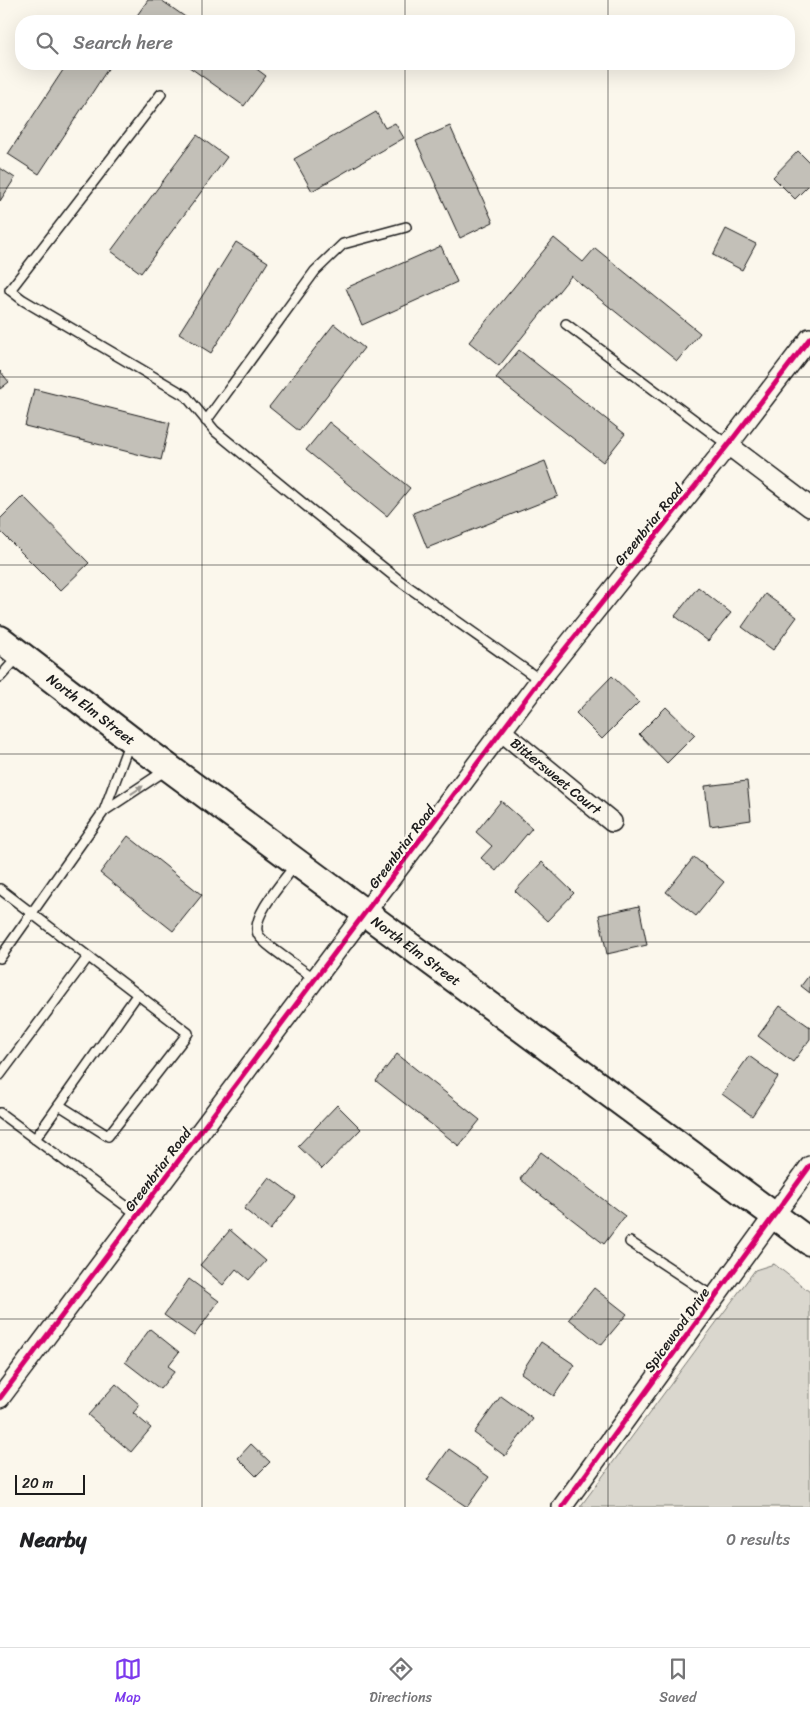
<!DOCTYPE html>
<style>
:root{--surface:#fff;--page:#f2f2f2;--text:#202124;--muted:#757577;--line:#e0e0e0;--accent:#7c3aed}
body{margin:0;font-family:Sriracha,sans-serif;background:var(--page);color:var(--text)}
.scale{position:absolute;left:15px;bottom:12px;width:70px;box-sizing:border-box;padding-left:5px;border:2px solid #1c1c1c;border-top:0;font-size:14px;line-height:18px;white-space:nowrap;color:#1c1c1c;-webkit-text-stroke:4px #fbf7ec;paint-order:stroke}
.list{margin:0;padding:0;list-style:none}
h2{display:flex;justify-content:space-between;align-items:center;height:65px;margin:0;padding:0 20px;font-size:21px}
h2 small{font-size:16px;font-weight:400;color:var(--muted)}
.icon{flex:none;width:28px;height:28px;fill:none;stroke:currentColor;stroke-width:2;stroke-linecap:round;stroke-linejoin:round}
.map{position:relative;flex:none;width:810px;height:1507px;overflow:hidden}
.search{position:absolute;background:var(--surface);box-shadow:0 5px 20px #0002;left:15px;right:15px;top:15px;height:55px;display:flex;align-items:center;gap:12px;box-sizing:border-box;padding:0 18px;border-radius:20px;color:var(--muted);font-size:19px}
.sheet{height:140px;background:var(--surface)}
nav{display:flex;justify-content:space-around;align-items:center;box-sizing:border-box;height:70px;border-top:1px solid var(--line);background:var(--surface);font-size:14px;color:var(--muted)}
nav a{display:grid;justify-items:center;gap:2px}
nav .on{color:var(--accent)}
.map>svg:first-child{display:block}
.green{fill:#dad7ce;stroke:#7b7a75}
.building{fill:#c3c0b8;stroke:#1c1c1c}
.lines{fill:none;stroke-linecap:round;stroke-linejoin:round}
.service-casing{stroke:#1c1c1c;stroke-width:12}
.minor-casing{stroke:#1c1c1c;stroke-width:22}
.secondary-casing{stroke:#1c1c1c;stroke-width:30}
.service{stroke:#fbf7ec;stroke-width:9}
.minor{stroke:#fbf7ec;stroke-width:19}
.secondary{stroke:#fbf7ec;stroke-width:26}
.cycleway-casing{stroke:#fbf7ec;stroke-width:8}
.cycleway{stroke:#d6006c;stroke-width:5}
.oneway{fill:#97948e}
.grid{fill:none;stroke:#1c1c1c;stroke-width:1;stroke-opacity:0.55}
.labels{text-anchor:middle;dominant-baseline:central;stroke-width:5;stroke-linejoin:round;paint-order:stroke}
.street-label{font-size:14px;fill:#1c1c1c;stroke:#fbf7ec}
</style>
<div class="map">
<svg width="810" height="1507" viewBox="0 0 810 1507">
<rect width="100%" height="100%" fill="#fbf7ec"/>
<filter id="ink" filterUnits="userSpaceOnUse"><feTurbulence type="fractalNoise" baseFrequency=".02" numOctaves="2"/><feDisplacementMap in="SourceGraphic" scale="10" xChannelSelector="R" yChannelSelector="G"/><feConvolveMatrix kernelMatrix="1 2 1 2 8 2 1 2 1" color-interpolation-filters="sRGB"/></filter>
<g filter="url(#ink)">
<path class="green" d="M774,1264L810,1292V1507H580L755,1270Z"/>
<path class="building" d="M148,0H161L191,21H133Z
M67,64H111L39,174L8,154Z
M185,64H250L266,76L244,106Z
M376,112L385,128L395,123L404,138L312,191L294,159Z
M450,126L493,222L460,238L416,141Z
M197,135L227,157L141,273L111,251Z
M798,151L810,163V184L795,199L773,177Z
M0,168L15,178L0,201Z
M726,229L756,244L742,270L713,255Z
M554,238L583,262L595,248L700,333L677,361L571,276L499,366L469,342Z
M236,242L268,262L211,353L179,333Z
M441,246L457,282L362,325L346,288Z
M334,324L364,348L299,431L269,407Z
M519,350L625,434L603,462L496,378Z
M0,371L9,382L0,389Z
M34,389L170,423L161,460L25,426Z
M329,422L410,488L387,516L306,450Z
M545,461L558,496L427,548L413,513Z
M23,496L89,563L60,591L0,531V519Z
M698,587L731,613L708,641L675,616Z
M765,594L797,617L773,650L742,627Z
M612,676L639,702L602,739L576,713Z
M666,707L695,735L667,763L639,734Z
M747,781L751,820L710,826L705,786Z
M501,801L532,828L496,871L481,858L492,846L476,832Z
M128,836L202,895L173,931L100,873Z
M694,857L724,882L696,916L666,892Z
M542,862L574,893L547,921L515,891Z
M639,906L647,945L607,954L599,915Z
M810,974V993L801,986Z
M780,1006L810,1027V1039L793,1062L758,1036Z
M397,1054L480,1120L459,1146L376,1081Z
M749,1056L778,1077L752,1116L722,1094Z
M337,1105L361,1129L322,1169L298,1146Z
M541,1152L625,1216L604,1244L520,1179Z
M269,1177L296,1197L270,1230L244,1209Z
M230,1230L266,1261L249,1280L236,1269L223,1285L200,1265Z
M189,1279L219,1301L194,1336L164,1315Z
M594,1288L627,1314L601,1345L569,1319Z
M150,1329L179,1352L168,1366L175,1371L160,1389L125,1362Z
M541,1342L575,1365L554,1396L521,1373Z
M116,1384L140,1405L133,1413L151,1428L131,1452L88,1415Z
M501,1396L533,1419L505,1456L474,1433Z
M251,1444L270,1462L256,1476L238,1458Z
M449,1449L489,1477L467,1507L427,1480Z"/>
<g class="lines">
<g class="service-casing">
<path id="service" d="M161,94L10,290L23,300L186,396L215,431L310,509L400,581L540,680
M566,324L728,445
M206,421L315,271L343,244L406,227
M0,677L18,657
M104,811L166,770
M296,864C286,878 250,917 258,934C262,944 305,971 316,980
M0,889L188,1033L108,1136L59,1105
M0,958L104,811L130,741
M0,1075L88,957
M0,1113L138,1215
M35,1139L137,995
M630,1242L715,1298"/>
</g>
<g class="minor-casing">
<g id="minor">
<path d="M728,445L810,507"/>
<path id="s1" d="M501,731L612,822"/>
<path d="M0,1398L540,680L728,445L810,338"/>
<path d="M562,1507L810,1166"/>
</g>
</g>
<g class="secondary-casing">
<g id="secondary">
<path id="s2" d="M0,639L130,739L810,1242"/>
</g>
</g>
<use href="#service" class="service"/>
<use href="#minor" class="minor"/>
<use href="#secondary" class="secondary"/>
<g class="cycleway-casing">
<path id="cycleway" d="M0,1398L540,680L728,445L810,338
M562,1507L810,1166"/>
</g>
<use href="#cycleway" class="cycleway"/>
</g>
<defs><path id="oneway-solid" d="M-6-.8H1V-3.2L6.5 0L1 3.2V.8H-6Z" transform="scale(1.25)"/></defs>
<use class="oneway" href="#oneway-solid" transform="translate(137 790) rotate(-33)"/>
</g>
<path class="grid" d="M202,0V21M405,0V21M608,0V21M202,64V1507M405,64V1507M608,64V1507M0,188H810M0,377H810M0,565H810M0,754H810M0,942H810M0,1130H810M0,1319H810"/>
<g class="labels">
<g class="street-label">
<text transform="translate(649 525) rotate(-51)">Greenbriar Road</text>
<text stroke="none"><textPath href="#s2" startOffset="115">North Elm Street</textPath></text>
<text stroke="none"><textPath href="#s1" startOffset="71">Bittersweet Court</textPath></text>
<text transform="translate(402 847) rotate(-53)">Greenbriar Road</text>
<text stroke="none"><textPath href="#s2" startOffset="520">North Elm Street</textPath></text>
<text transform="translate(158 1170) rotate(-53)">Greenbriar Road</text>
<text transform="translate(677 1330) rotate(-54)">Spicewood Drive</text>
</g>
</g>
</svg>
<div class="scale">20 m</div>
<div class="search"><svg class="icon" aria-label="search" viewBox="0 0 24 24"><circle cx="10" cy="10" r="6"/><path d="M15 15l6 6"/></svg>Search here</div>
</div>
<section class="sheet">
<h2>Nearby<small>0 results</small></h2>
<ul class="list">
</ul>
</section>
<nav>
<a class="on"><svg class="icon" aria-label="map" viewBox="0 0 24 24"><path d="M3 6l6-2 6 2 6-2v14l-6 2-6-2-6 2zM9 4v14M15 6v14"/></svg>Map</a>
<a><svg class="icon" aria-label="directions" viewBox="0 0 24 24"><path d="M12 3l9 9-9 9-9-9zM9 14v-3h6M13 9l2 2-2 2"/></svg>Directions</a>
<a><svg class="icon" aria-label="saved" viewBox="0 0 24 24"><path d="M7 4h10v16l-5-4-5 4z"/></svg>Saved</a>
</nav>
